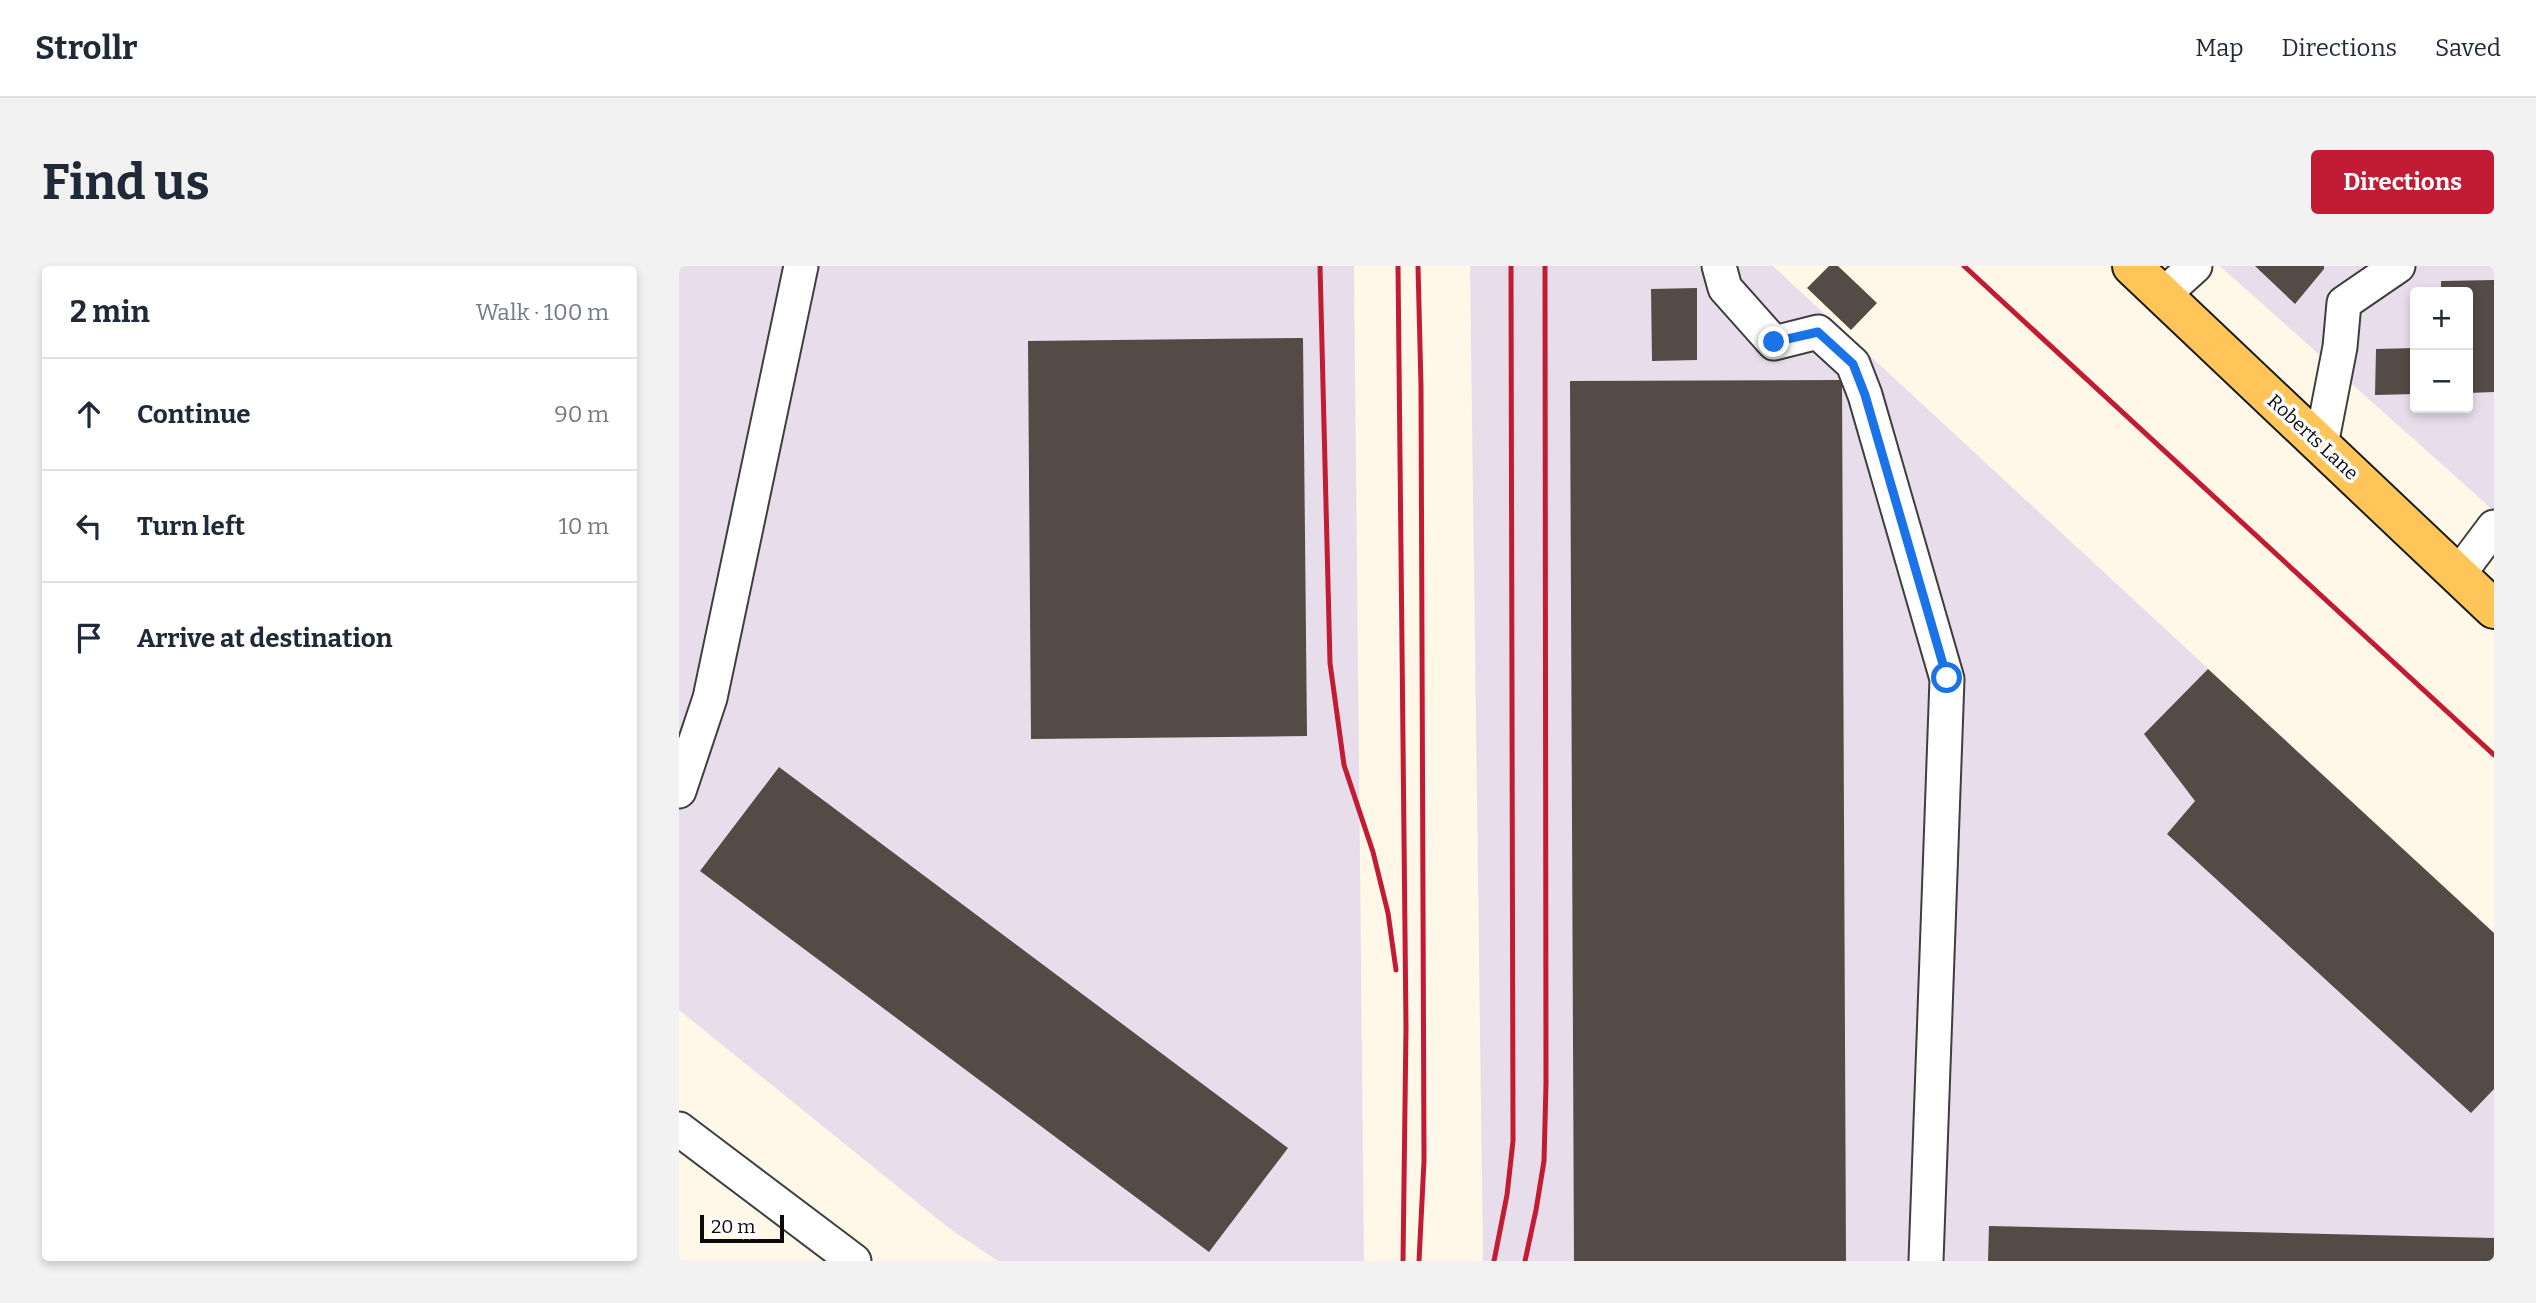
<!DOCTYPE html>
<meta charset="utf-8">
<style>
:root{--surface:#fff;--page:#f2f2f3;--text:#1f2937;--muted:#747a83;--line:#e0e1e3;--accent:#c21c35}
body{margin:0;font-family:Bitter,serif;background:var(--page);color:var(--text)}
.controls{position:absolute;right:21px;top:21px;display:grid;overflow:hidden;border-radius:7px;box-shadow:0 4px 10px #0003}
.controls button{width:63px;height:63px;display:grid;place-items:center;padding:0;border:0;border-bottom:2px solid var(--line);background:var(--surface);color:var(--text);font:35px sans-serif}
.scale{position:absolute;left:21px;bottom:18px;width:84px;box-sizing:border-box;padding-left:7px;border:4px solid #0b0b0b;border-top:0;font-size:19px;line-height:24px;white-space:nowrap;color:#0b0b0b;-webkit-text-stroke:5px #fff;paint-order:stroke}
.stop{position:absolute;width:21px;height:21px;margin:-16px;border:5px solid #1a73e8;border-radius:50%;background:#fff}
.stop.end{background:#1a73e8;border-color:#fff;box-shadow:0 2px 7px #0008}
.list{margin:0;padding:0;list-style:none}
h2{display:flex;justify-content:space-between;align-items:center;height:91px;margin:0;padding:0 28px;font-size:30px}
h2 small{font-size:23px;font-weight:400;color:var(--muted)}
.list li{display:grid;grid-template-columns:46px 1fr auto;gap:21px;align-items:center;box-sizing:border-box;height:112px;padding:0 28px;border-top:2px solid var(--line)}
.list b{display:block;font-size:26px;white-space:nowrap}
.list em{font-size:23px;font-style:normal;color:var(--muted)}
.icon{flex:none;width:38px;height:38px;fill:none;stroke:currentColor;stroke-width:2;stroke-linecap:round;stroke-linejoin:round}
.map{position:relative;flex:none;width:1815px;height:995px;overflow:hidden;border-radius:7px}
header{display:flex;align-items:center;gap:42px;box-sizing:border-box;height:98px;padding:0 35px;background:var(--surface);border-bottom:2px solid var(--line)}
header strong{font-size:33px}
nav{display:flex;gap:38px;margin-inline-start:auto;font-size:24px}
.intro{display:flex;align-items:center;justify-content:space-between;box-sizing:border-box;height:168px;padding:0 42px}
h1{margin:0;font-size:49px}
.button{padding:18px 32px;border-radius:7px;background:var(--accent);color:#fff;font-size:24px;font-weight:700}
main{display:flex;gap:42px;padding:0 42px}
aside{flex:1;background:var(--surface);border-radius:7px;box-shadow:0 4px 10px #0003}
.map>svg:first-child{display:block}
.industrial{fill:#e8ddeb;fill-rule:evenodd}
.building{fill:#544a46}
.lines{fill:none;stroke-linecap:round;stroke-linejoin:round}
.minor-casing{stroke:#3e3e3e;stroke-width:37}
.major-casing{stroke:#1c1c1c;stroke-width:42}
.minor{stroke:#fff;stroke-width:33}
.major{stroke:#ffc558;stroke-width:38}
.rail{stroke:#c21c35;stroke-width:5}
.route{stroke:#1a73e8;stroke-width:9}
.labels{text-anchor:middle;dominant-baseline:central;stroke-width:7;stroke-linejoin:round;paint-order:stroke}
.street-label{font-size:19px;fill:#0b0b0b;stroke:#fff}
</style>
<header>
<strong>Strollr</strong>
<nav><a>Map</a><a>Directions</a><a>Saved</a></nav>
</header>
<div class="intro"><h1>Find us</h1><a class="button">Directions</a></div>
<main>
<aside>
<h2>2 min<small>Walk · 100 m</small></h2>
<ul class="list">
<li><svg class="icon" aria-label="ahead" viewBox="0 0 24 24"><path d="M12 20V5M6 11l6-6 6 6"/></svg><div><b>Continue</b></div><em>90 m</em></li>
<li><svg class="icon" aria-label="left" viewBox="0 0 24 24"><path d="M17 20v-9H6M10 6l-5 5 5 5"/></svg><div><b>Turn left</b></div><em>10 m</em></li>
<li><svg class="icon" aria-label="arrive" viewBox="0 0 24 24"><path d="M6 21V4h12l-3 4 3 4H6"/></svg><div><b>Arrive at destination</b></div></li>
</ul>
</aside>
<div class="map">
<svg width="1815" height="995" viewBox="0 0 1815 995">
<rect width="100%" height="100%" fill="#fff8e8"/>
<path class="industrial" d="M0,0H675L685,995H319L271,963L0,744Z
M791,0H1094L1815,667V995H804Z
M1541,0H1815V245ZM1736,26H1789V142H1736Z"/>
<path class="building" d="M1150,0H1159L1198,37L1172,64L1128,22Z
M1576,0H1645V3L1616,38Z
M1815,14V126L1789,127V26H1762V15Z
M1018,22V94L973,95L972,23Z
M624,72L628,470L352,473L349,75Z
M1736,82V128L1696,129L1697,83Z
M1163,114L1167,995H895L891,115Z
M1529,403L1815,667V823L1792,847L1488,568L1516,535L1465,468Z
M100,501L609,882L530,986L21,605Z
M1310,960L1815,972V995H1309Z"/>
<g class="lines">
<g class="minor-casing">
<path id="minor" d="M1040,0L1046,22L1095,77L1139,66L1174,98L1186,129L1268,413L1247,995
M1484,29L1516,0
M1642,179L1661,81L1665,37L1719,0
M1779,309L1815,261
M0,525L31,432L122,0
M0,863L175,995"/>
</g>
<g class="major-casing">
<path id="major" d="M1453,0L1815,343"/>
</g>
<use href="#minor" class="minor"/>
<use href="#major" class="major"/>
<path class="rail" d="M641,0L651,397L665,499L694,586L709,647L717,704
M719,0L727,762L724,995
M739,0L742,120L745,895L740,995
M1285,0L1815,489
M815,995L828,929L834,875L832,0
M846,995L857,944L865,895L867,818L866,0"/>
</g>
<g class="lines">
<path class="route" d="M1095,76L1139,66L1174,98L1186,129L1268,412"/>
</g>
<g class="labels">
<g class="street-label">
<text transform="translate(1634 171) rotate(43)">Roberts Lane</text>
</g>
</g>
</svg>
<div class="controls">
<button>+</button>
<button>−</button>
</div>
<div class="scale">20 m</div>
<div class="stop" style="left:1268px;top:412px"></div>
<div class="stop end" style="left:1095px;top:76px"></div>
</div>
</main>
